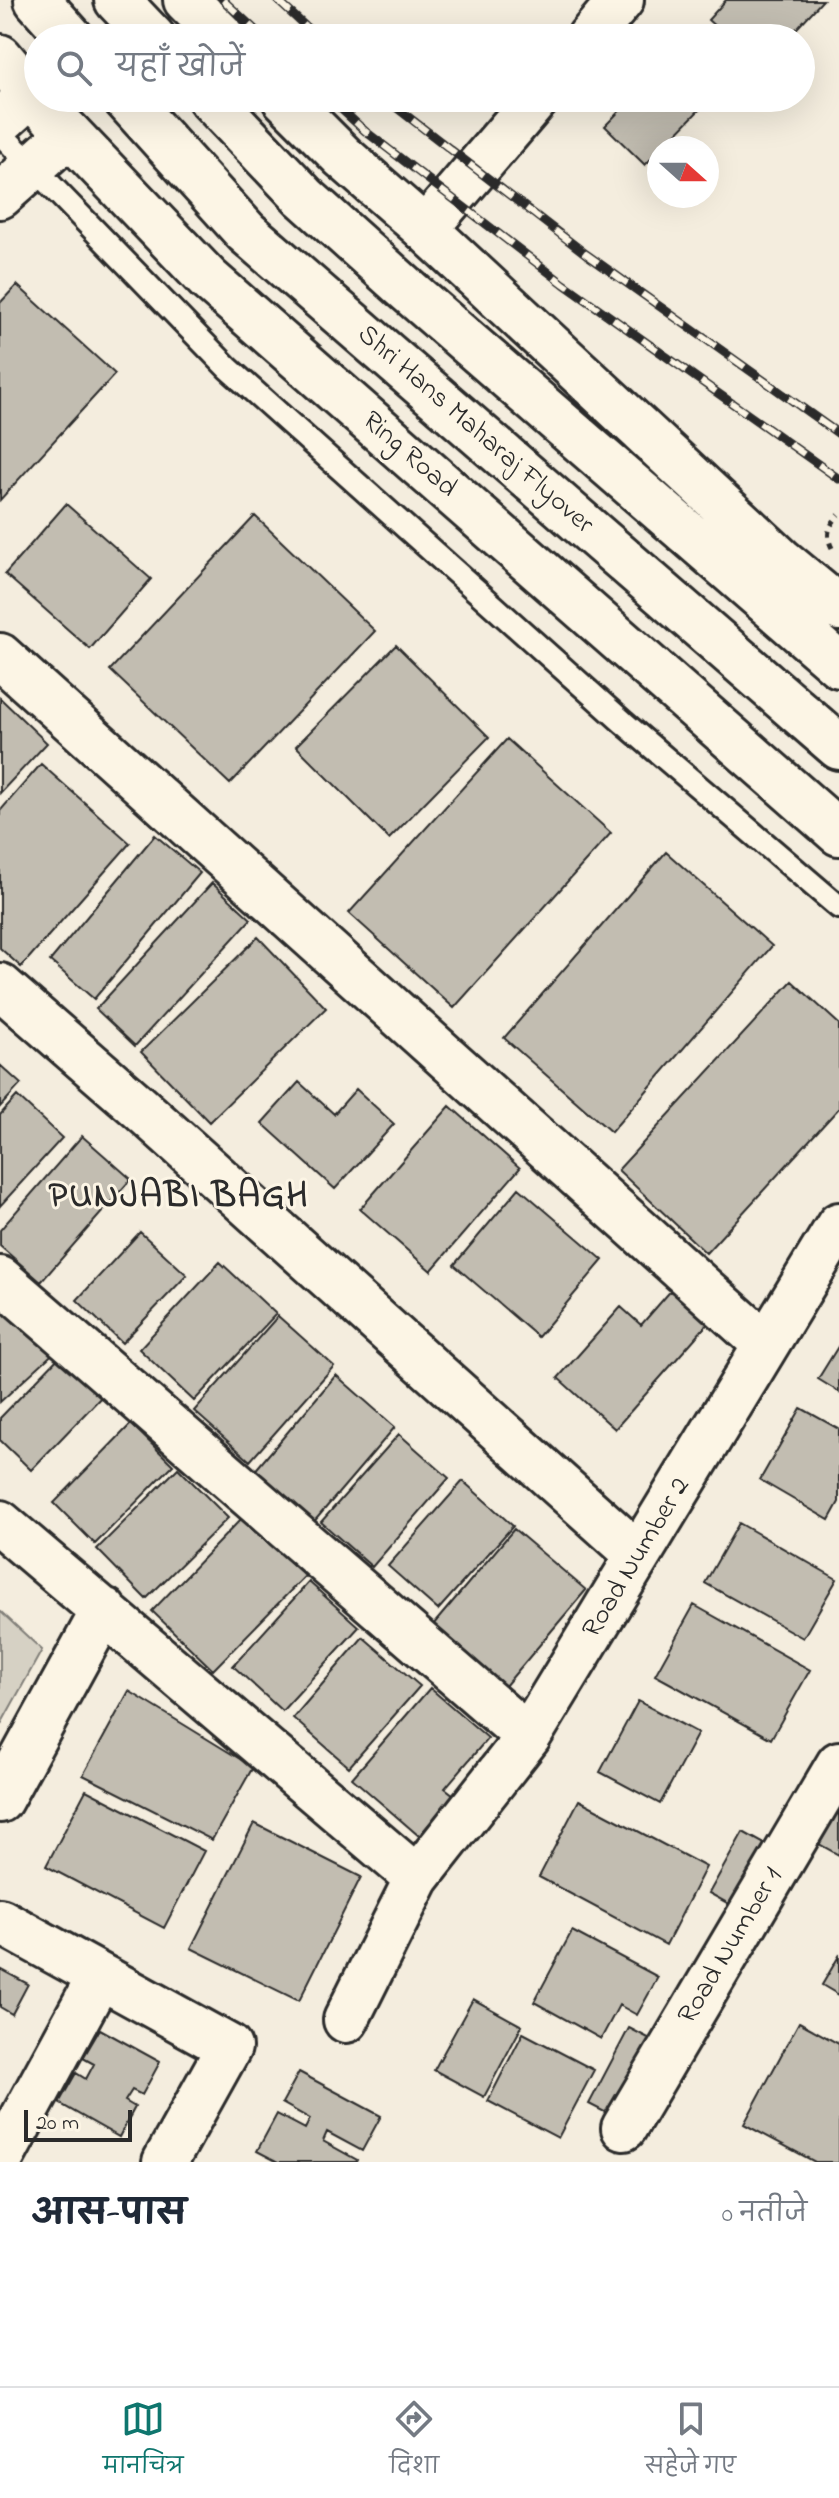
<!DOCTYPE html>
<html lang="hi">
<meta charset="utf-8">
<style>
:root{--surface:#fff;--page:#f6f6f7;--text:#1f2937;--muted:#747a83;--line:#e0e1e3;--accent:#0f766e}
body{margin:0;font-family:"Indie Flower","Playpen Sans Deva",sans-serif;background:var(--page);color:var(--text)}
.compass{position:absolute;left:647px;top:136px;width:72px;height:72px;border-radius:50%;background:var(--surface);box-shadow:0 8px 32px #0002;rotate:111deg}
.scale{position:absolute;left:24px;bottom:20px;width:108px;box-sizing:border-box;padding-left:8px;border:4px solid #2b2b2b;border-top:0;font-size:22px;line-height:28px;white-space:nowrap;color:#2b2b2b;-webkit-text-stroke:6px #fcf5e5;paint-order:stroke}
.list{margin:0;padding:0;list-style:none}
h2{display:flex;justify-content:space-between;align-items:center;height:104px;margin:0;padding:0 32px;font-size:34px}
h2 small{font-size:26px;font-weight:400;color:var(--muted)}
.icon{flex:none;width:44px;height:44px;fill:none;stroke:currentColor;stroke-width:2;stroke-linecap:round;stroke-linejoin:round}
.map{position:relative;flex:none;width:839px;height:2162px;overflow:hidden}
.search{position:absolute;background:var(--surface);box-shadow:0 8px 32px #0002;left:24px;right:24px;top:24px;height:88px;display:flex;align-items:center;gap:20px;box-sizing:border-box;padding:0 28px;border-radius:44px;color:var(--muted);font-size:30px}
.sheet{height:224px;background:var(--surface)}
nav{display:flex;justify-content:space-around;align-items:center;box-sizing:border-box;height:112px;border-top:2px solid var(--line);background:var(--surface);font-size:22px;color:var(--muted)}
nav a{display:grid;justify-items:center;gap:4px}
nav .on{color:var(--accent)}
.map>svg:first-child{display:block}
.green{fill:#d6d1c4;stroke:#807e78;stroke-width:2}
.building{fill:#c2bdb1;stroke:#2b2b2b;stroke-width:2}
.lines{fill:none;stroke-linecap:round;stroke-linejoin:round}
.lane-casing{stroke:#2b2b2b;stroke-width:28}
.street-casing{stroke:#2b2b2b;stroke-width:50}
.secondary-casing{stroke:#2b2b2b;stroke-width:50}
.primary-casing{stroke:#2b2b2b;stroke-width:50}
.path{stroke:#2b2b2b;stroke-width:5;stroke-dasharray:6 6;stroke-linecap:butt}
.lane{stroke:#fcf5e5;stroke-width:22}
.street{stroke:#fcf5e5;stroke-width:44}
.secondary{stroke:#fcf5e5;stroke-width:44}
.primary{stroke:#fcf5e5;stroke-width:44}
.rail-casing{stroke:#2b2b2b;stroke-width:9}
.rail{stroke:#fcf5e5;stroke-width:6;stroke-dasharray:18;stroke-linecap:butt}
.labels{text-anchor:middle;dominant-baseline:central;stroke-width:6;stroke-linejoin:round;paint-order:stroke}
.street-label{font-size:28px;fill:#2b2b2b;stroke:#fcf5e5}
.district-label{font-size:36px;font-weight:bold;letter-spacing:2px;fill:#2b2b2b;stroke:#fcf5e5}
</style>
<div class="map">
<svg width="839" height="2162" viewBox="0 0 839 2162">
<rect width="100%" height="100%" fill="#f4edde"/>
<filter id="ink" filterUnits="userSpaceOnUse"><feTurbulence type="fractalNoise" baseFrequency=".0125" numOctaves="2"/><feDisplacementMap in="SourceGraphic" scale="16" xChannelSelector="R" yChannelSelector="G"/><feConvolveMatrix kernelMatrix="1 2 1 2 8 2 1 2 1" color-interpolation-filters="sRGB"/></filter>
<g filter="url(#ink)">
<path class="green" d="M0,1611L42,1650L0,1726Z"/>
<path class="building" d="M726,0H823L788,38H728L708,20Z
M632,98H701L706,103L662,148H659V151L645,165L605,126Z
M17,285L115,374L0,500V303Z
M66,504L151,579L90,649L5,574Z
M255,516L375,631L230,784L110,670Z
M396,645L489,737L389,839L296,746Z
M0,698L47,743L0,793Z
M507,739L611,833L454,1008L349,913Z
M41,764L130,843L21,967L0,948V811Z
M155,835L200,873L94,999L50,961Z
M666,852L772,946L611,1132L504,1038Z
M212,883L251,919L135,1046L96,1009Z
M258,937L326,1008L209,1122L141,1052Z
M792,981L839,1024V1108L706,1253L618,1170Z
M0,1065L21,1084L0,1107Z
M299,1082L334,1114L356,1089L394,1124L335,1189L262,1123Z
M17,1096L62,1138L0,1206V1115Z
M450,1106L520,1168L431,1271L360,1209Z
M82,1136L131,1179L41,1282L0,1246V1230Z
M519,1188L603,1260L538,1337L454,1265Z
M140,1232L187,1275L122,1343L77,1300Z
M220,1262L276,1314L194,1401L139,1349Z
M674,1287L711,1320L615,1429L558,1378L621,1307L641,1325Z
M14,1298L59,1348L0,1402V1310Z
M278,1316L334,1366L250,1461L194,1411Z
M839,1345V1392L818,1379Z
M63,1353L105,1393L31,1470L0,1440V1418Z
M336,1375L395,1427L312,1524L253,1473Z
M801,1408L839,1429V1502L829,1520L760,1480Z
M131,1424L173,1465L95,1544L54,1503Z
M399,1434L449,1478L372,1567L321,1522Z
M178,1468L228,1518L146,1599L97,1549Z
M463,1481L513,1526L438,1610L388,1566Z
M243,1517L305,1576L213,1670L152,1611Z
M739,1523L837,1579L803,1638L705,1583Z
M514,1529L586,1590L505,1686L433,1625Z
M309,1582L359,1627L282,1711L233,1666Z
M694,1605L810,1670L771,1739L655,1675Z
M363,1637L420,1686L349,1767L293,1718Z
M430,1688L488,1738L445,1788L454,1795L419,1836L352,1778Z
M129,1691L253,1767L212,1840L83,1775Z
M638,1701L698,1733L660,1804L600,1772Z
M86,1790L204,1851L164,1928L46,1866Z
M839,1791V1855L812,1840Z
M579,1800L706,1867L666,1945L539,1877Z
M254,1823L361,1877L299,2001L191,1948Z
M743,1832L772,1848L738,1909L709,1893Z
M572,1931L658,1977L637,2015L619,2005L601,2039L534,2002Z
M839,1956V1995L822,1985Z
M0,1969L28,1984L12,2014L0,2007Z
M473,1999L522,2026L484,2097L434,2070Z
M799,2022L839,2044V2162H815L744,2124Z
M629,2028L662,2045L622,2121L589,2104Z
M100,2029L160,2062L142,2095L132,2090L125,2101L135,2107L119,2137L59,2103L76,2073L86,2079L94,2064L83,2058Z
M523,2033L594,2070L558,2138L488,2101Z
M299,2072L381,2116L362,2151L327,2132L323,2141L357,2160L356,2162H278L257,2151L277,2114L305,2129L310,2119L282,2103Z"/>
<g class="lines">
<g class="lane-casing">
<path id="lane" d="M0,133L228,368L624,723L839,907"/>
</g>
<g class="street-casing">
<path id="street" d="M589,38L621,0
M425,229L537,98
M0,656L766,1345
M0,986L139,1107L638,1555
M0,1279L528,1737
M0,1523L417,1878
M0,1800L104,1610
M0,1921L229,2047L165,2162
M346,2020L417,1878L528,1737L839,1225
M624,2128L839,1764
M0,2160L100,1976"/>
</g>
<g class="secondary-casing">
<path id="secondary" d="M0,122L31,94
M0,196L69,134"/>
</g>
<g class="primary-casing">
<path id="primary" d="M37,0L71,38
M117,0L153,38
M186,0L224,38
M0,57L31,94L208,279L839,833
M125,98L246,232L839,747
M210,98L304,197L404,287L839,665
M284,98L343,157L425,229L782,561L839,608"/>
</g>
<path class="path" d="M832,548C825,534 829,526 839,515"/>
<use href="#lane" class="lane"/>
<use href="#street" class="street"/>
<use href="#secondary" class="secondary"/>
<use href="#primary" class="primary"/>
<g class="rail-casing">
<path id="rail" d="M223,0L264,38
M277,0L318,38
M329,98L365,131L564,284L839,479
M384,98L586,254L839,434"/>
</g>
<use href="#rail" class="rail"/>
</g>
</g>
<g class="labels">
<g class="street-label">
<text transform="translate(475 430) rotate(41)">Shri Hans Maharaj Flyover</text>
<text transform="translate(409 455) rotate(41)">Ring Road</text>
<text transform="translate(637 1558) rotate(-59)">Road Number 2</text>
<text transform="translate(731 1946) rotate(-59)">Road Number 1</text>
</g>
<g class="district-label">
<text x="179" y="1197">PUNJABI BAGH</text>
</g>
</g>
</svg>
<svg class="compass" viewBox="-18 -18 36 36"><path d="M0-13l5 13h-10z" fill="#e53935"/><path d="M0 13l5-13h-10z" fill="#747a83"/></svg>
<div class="scale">20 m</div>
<div class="search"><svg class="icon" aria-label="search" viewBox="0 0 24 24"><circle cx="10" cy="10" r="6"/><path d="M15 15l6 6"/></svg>यहाँ खोजें</div>
</div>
<section class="sheet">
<h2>आस-पास<small>0 नतीजे</small></h2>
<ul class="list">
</ul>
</section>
<nav>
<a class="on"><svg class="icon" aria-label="map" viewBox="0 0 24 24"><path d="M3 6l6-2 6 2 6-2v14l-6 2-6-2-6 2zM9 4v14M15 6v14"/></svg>मानचित्र</a>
<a><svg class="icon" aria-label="directions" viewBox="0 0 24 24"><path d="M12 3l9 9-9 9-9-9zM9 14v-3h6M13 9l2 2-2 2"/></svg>दिशा</a>
<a><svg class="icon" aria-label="saved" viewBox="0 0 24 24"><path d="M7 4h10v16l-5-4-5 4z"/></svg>सहेजे गए</a>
</nav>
